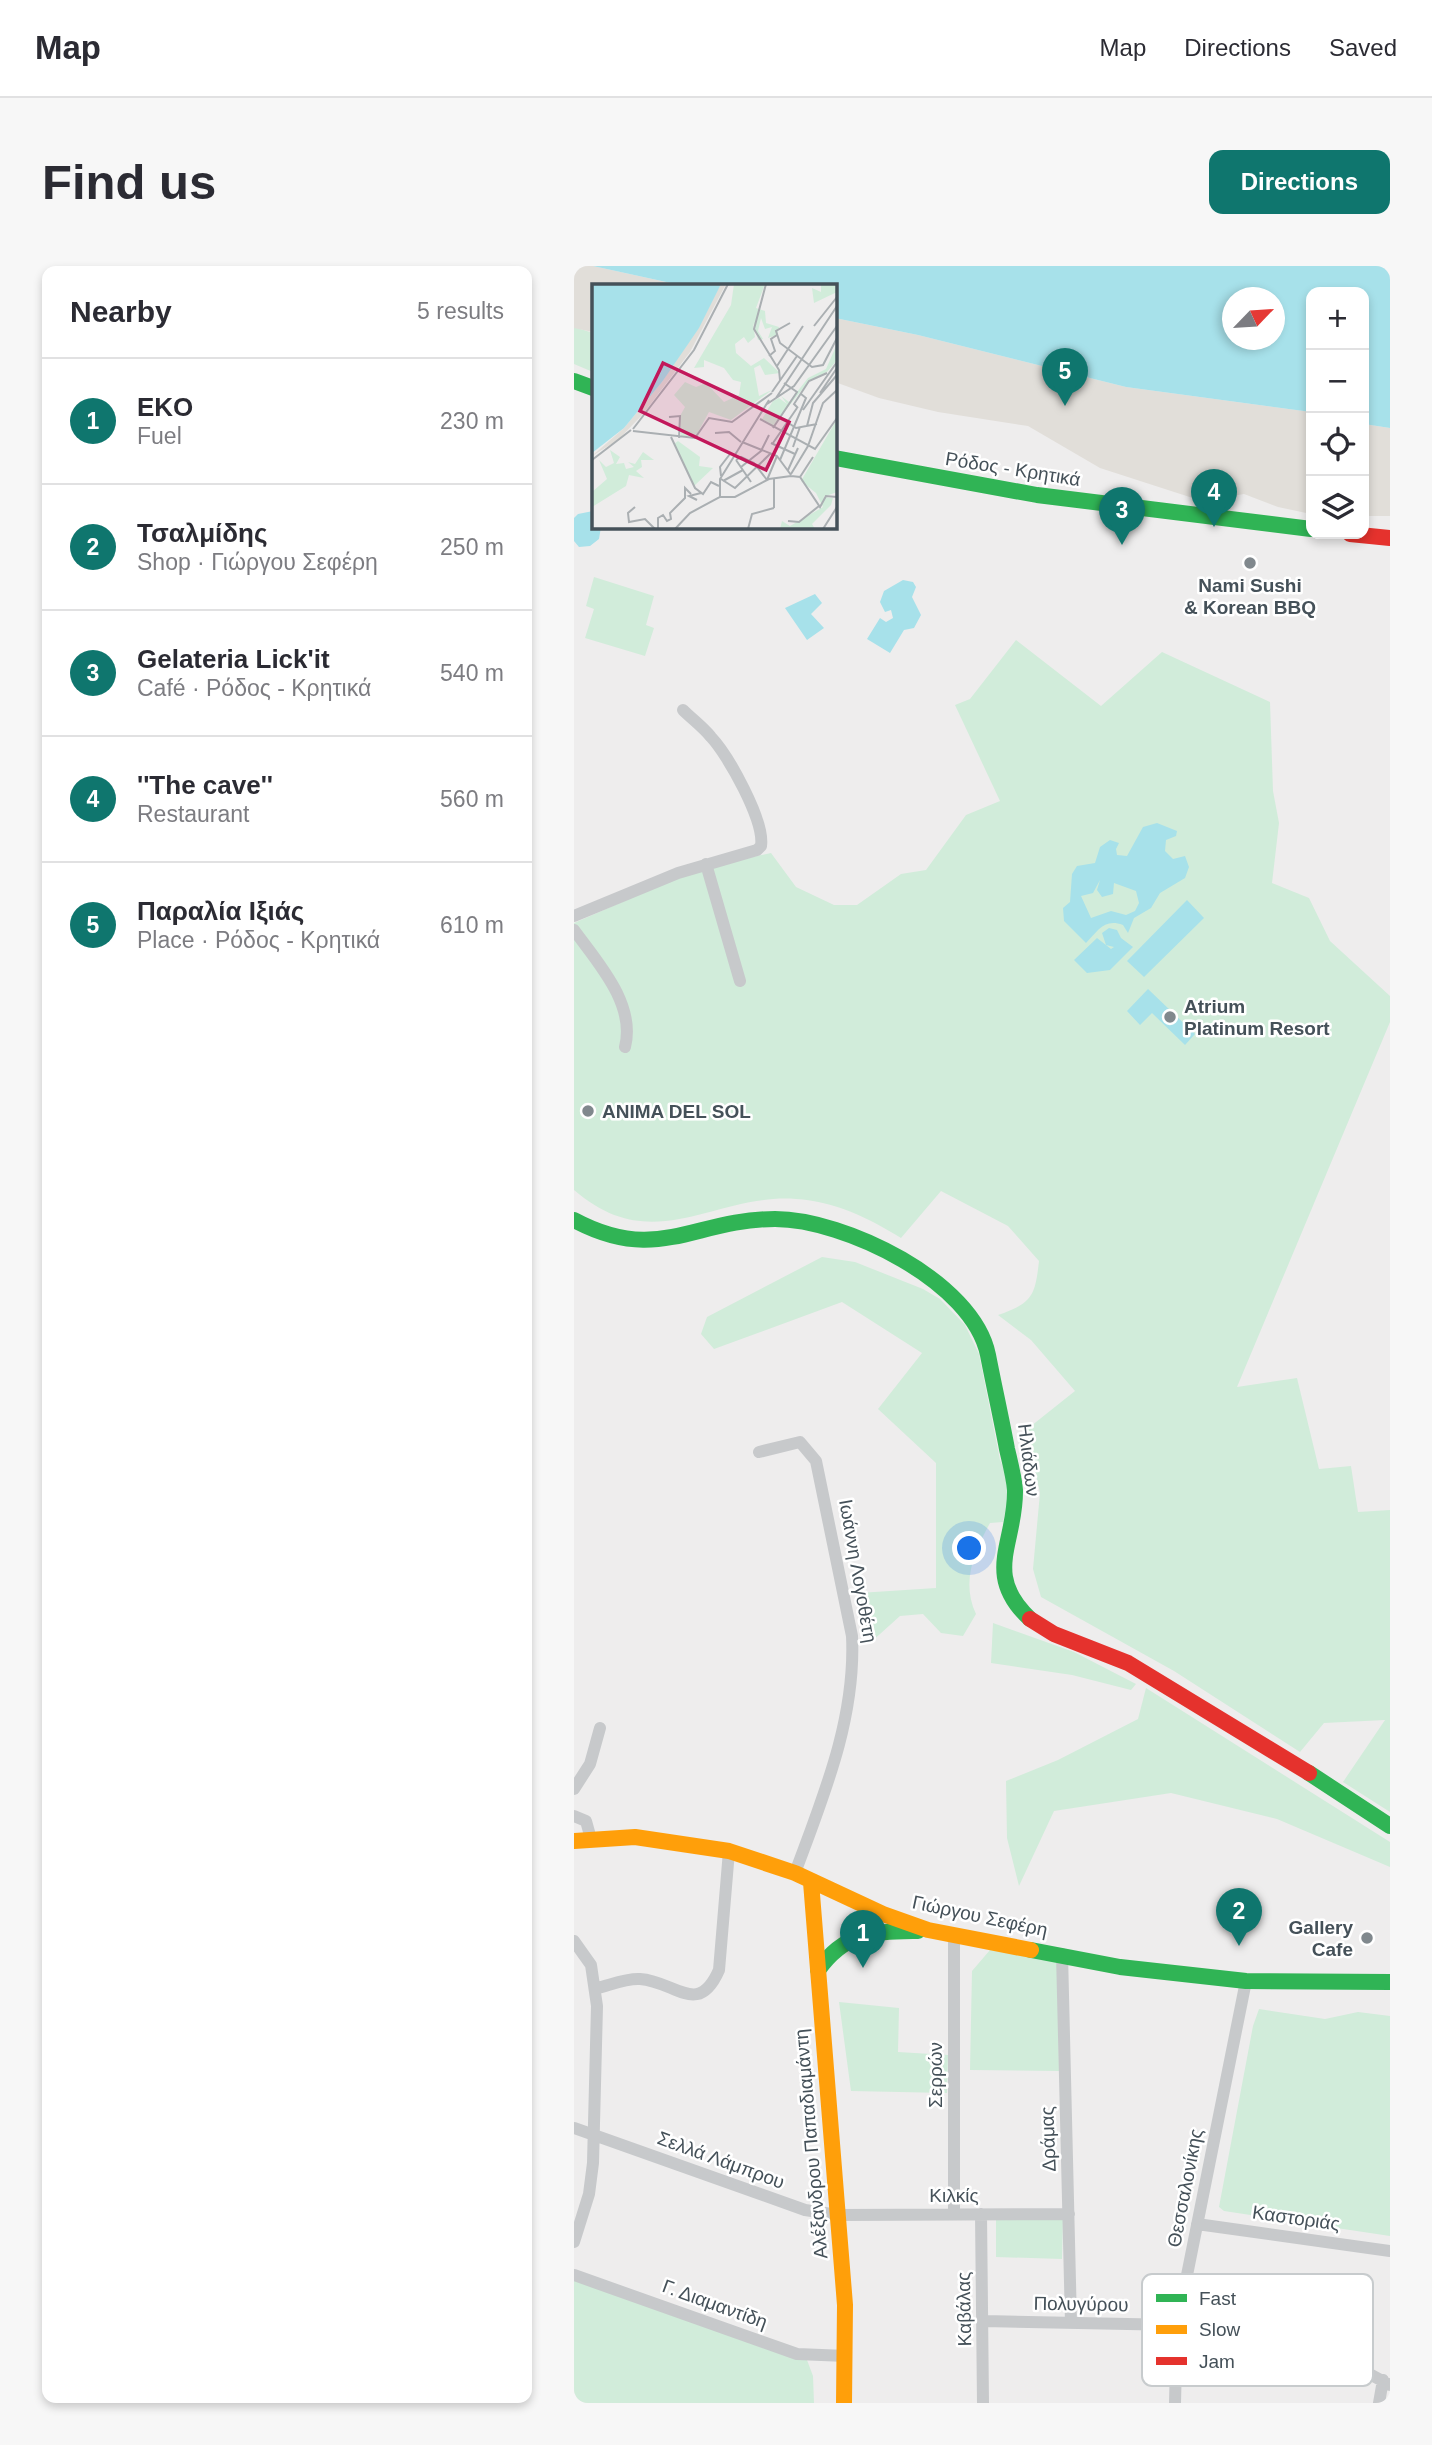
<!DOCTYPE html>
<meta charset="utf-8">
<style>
:root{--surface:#fff;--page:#f7f7f7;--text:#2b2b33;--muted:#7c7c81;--line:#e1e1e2;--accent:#0f766e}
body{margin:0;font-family:Helvetica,sans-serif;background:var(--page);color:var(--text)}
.controls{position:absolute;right:21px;top:21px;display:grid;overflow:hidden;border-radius:14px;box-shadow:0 4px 10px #0003}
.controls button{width:63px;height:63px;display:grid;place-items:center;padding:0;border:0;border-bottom:2px solid var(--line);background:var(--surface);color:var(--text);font:35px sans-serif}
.compass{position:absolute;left:648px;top:21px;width:63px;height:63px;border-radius:50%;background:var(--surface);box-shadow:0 4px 10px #0003;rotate:65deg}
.you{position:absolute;left:396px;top:1283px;width:24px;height:24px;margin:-18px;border:5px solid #fff;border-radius:50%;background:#1a73e8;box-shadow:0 0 0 10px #1a73e833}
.badge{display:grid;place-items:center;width:46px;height:46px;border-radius:50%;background:var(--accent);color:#fff;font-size:23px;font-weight:700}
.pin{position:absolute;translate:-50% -58px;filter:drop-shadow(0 2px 4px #0008)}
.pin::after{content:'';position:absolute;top:37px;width:24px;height:21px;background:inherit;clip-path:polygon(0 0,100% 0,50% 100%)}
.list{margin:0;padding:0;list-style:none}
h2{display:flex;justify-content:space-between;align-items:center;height:91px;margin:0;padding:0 28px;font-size:30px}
h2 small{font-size:23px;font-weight:400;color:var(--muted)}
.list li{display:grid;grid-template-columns:46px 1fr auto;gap:21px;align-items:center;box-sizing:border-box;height:126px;padding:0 28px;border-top:2px solid var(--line)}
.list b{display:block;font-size:26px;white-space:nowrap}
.list p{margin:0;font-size:23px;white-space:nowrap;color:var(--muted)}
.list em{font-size:23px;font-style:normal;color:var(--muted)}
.icon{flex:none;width:38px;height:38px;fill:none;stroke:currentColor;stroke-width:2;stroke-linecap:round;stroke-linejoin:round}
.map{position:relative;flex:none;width:816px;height:2137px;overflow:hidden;border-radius:14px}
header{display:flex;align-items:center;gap:42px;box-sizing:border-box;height:98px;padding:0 35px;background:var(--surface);border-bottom:2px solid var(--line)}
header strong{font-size:33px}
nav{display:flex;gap:38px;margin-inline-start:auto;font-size:24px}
.intro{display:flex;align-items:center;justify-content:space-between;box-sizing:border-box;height:168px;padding:0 42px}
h1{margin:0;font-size:49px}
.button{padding:18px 32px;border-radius:14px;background:var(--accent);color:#fff;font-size:24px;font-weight:700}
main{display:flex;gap:42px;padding:0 42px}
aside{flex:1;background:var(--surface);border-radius:14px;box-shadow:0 4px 10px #0003}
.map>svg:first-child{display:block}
.green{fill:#d1ecda}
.sand{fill:#e1ded9}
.water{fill:#a7e1ea;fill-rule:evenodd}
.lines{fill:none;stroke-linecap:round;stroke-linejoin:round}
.street{stroke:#c7c9cb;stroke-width:12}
.fast{stroke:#30b455;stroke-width:16}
.slow{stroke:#ff9f0a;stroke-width:16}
.jam{stroke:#e5322d;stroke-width:16}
.poi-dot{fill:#80888d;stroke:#fff;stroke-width:2.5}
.labels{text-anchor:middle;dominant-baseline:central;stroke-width:5;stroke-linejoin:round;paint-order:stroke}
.street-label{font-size:19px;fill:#455159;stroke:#fff}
.poi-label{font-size:19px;font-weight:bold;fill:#455159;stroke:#fff;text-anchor:start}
.inset-road{fill:none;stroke:#aaafb2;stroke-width:2}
.view{fill:#c2185b;fill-opacity:0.15;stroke:#c2185b;stroke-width:3.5}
.inset-edge{fill:none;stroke:#455159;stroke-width:3.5}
.key{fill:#fff;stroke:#c7cbcd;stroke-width:2}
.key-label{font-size:19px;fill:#455159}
</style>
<header>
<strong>Map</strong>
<nav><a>Map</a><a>Directions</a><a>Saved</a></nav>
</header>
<div class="intro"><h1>Find us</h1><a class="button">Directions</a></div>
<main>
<aside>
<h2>Nearby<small>5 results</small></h2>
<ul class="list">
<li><span class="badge">1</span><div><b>EKO</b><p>Fuel</p></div><em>230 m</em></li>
<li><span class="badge">2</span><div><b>Τσαλμίδης</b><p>Shop · Γιώργου Σεφέρη</p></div><em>250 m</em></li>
<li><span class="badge">3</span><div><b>Gelateria Lick'it</b><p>Café · Ρόδος - Κρητικά</p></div><em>540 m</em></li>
<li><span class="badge">4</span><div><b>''The cave''</b><p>Restaurant</p></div><em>560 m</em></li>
<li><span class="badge">5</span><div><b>Παραλία Ιξιάς</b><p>Place · Ρόδος - Κρητικά</p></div><em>610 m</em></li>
</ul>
</aside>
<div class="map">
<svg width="816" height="2137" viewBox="0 0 816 2137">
<rect width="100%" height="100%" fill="#eeeded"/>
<path class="green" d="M0,61L19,67V106L0,98Z
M20,311L80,330L72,359L80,362L71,390L11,372L20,343L12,340Z
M442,374L527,440L588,386L696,436L699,525L705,557L698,617L735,632L756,675L816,730V756L663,1121L723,1112L745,1203L777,1200L784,1246L816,1244V1546L769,1516L811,1454L750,1457L726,1486L600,1405L467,1331L459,1303L466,1227L452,1164L501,1125L457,1074L424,1049C458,1037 461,1031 465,995L434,960L367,925L327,972C295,952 260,935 222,933C139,927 80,993 0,924V657L124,603L197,587L222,621L260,639H283L327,608L352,604L392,549L426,535L381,439L396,433Z
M248,991L281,996L349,1023L366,1033L391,1059L405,1088L426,1194L437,1219L429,1256L416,1257C400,1286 387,1316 402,1348L389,1370L367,1367L349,1348L326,1350L296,1377L285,1327L362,1322V1197L304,1143L348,1087L268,1036L140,1083L127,1068L133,1051Z
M419,1357L500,1386L562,1418L557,1424L498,1409L417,1397Z
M572,1422L816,1576V1601L703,1553L597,1527L480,1545L445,1620L433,1572L432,1515L484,1494L564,1453Z
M416,1684L484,1695L485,1805L396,1804L398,1705Z
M265,1736L325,1742L324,1786L374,1789L373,1827L277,1825Z
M685,1743L751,1753L784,1746L816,1750V1970L650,1945L645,1941L679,1760Z
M422,1952L489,1953L488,1993L422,1991Z
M0,2012L233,2094L239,2110L240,2137H0Z"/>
<path class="sand" d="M0,0H19L106,19H19V66L0,62Z
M261,52L344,69L552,121L737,146V248L704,241L670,228L628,235L526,202L454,160L364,146L305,132L261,116Z
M790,158L816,162V250H790Z"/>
<path class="water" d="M19,0H816V162L790,158V26H737V146L552,121L344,69L261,52V19H106ZM659,32H701V74H659Z
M19,245V261H27L25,273L16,280L5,281L0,275V252L4,248Z
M329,314L339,316L342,321L338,331L347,349L340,362L330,364L316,387L293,373L306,352L312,356L319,352L317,344L311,346L306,336L310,325Z
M241,328L248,337L237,348L250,362L233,374L211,342Z
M583,557L603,565L602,570L592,574L591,585L599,593L611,590L615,601L611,612L586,627L577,642L560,652L554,667L549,659C530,652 524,665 512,677L490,655L489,642L496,636L498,608L503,600L521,597L526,581L536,574L545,577L542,583L543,589L553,590L569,561ZM526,614L523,624L528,631L539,628L540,617L562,625L565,637L561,645L552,649L537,645L517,652L507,630L519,627Z
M613,634L630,652L570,711L553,695Z
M535,662L543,664L547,672L559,681L536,704L513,707L500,694L523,672L537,683L540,681L532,679L528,667Z
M574,723L621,768L611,779L578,747L566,759L553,745Z"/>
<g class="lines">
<path class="street" d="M132,598L166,715
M0,650L104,607L183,584L187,580C191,555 154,489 137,471C129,461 118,453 109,444
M0,664C24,697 62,738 51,781
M185,1186L226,1176L242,1195L278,1370C282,1453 249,1531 221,1607
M0,1523L16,1498L26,1462
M0,1550L12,1555L17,1573
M380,1669V1948
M0,1675L17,1699L23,1740L19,1897L15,1928L0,1976
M488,1688L497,2057
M23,1722C36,1719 53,1712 66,1713C101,1715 124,1752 145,1704L155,1585
M0,1862L231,1944L264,1949L495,1948
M407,1948L409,2137
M623,1958L816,1985
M0,2009L223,2088L272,2090
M410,2055L603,2059L751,2084L816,2119
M601,2137L603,2059L672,1715
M805,2137L809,2114"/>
<path class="fast" d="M0,115L19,122
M261,192L463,229L737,263
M0,954C84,999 120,953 201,953C270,953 399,1015 414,1089C420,1120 427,1151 433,1183C436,1196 440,1211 441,1224C442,1277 408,1308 456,1353
M735,1507L816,1560
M457,1684L546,1701L672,1715L816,1716
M244,1704C272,1665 299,1666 344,1665"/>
<path class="slow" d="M0,1575L61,1571L155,1585L221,1607L309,1648L354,1664L457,1684
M237,1616L271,2039L270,2137"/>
<path class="jam" d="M776,268L816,272
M456,1353L480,1368L554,1397L735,1507"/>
</g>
<g class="poi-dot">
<circle cx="676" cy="297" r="7"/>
<circle cx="596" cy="751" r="7"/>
<circle cx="14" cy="845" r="7"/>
<circle cx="793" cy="1672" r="7"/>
</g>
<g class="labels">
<g class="street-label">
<text transform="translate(439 203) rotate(9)">Ρόδος - Κρητικά</text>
<text transform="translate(455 1194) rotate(83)">Ηλιάδων</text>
<text transform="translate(284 1305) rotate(80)">Ιωάννη Λογοθέτη</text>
<text transform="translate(406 1650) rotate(12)">Γιώργου Σεφέρη</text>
<text transform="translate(361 1809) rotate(-90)">Σερρών</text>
<text transform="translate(474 1873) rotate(-92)">Δράμας</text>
<text transform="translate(237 1878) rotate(-95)">Αλέξανδρου Παπαδιαμάντη</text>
<text transform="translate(147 1894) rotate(20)">Σελλά Λάμπρου</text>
<text transform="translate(611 1922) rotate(-79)">Θεσσαλονίκης</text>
<text x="380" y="1929">Κιλκίς</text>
<text transform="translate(722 1952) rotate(8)">Καστοριάς</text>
<text transform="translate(141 2038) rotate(20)">Γ. Διαμαντίδη</text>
<text transform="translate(507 2038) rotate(1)">Πολυγύρου</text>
<text transform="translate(390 2043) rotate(-91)">Καβάλας</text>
</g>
<g class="poi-label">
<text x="676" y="319" text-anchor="middle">Nami Sushi<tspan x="676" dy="22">&amp; Korean BBQ</tspan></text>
<text x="610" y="740">Atrium<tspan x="610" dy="22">Platinum Resort</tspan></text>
<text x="28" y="845">ANIMA DEL SOL</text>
<text x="779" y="1661" text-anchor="end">Gallery<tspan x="779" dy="22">Cafe</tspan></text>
</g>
</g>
<g transform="translate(18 18)">
<rect width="245" height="245" fill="#eeeded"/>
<path d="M142,0H173L164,24L173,27L174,39L187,43L185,51L176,54L180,43L173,45L169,34L166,47L171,55L166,56L161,38L163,53L156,59L152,53L143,60L144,69L159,82L172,74L188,89L173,91L168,81L162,84L167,112L180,106L139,136L117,128L104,152H89L88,132L93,123L82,111L93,98L104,103L114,99L132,118L147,111L149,98L141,96L132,84L112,76V83L102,84L139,21ZM229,0H245V8L222,19L220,4L229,8ZM245,60V76L235,88L217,97L181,142L170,135L181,117L187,114L195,120L189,112L197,118L216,94L234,85ZM245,135V208L231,213L241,214L239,221L220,240L223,245H188L190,237L198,242L231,223L224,209L209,197ZM86,157L108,173L107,182L121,184L102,202L82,160ZM18,166L28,173L24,180L32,179L34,185L42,183L36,178L43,180L51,168L62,176H49L50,183L44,187L52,194L37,191L34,202L0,223V208L15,195L7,176L14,183L22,179Z" fill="#d1ecda"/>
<path d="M129,0H134L98,68L51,130L26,156L0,172L32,144L70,98Z" fill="#e1ded9"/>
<path d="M0,0H129L107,44L70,98L32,144L0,169Z" fill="#a7e1ea"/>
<path class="inset-road" d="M174,0L162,45L187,86L188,96M198,39L184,47L188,59L220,83L231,81L245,54M222,42L245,13M177,72L183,67L179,55L185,51M185,82L211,42M180,108L205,72M228,109L245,84M184,114L245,22M175,120L202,102L245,42M206,124L202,120L217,97L235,89M211,126L245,78M77,133L88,132L87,154M168,135L223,165L245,134M195,138L204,144L225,140M215,142L221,119L245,91M181,144L205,108L192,99M41,145L102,66L136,0M41,147L103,154L117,134L140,138L180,109M123,149L137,148L149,158M79,153L103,204L111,210L119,198L127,202M150,158L185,172L199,191M179,159L203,170M181,159L205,124M201,163L208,143M0,176L39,146M144,176L149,173L162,179L175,196M144,176L159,198M188,176L214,114L209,110M149,183L169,167L177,151M196,186L206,164M199,190L216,162L231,119L245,106M129,192L128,183L138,170M208,193L221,173M182,194V224M129,195L143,204L179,169M175,196L185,172M131,197L151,186M128,213H143L177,195L199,192L208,193L228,223L234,212L245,213M105,216L97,212L109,209M43,223L36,229L37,238L53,235L63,245M196,237L207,238L227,222M66,245V234L71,231L75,237L79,235L78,229L93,214V204L99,210M83,245L98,229L128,213V195L177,116M156,245L160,230L182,224M231,245L245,223"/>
<path class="view" d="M71,79L197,138L174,186L48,127Z"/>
<rect width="245" height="245" class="inset-edge"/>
</g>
<rect x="568" y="2008" width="231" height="112" rx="10" class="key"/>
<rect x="582" y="2028" width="31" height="8" fill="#30b455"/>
<rect x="582" y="2059" width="31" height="9" fill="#ff9f0a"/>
<rect x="582" y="2091" width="31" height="8" fill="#e5322d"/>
<g class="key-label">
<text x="625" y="2039">Fast</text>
<text x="625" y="2070">Slow</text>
<text x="625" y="2102">Jam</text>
</g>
</svg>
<div class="controls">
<button>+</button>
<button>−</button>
<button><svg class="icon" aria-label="locate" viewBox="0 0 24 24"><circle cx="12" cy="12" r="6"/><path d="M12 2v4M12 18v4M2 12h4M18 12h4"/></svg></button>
<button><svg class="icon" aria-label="layers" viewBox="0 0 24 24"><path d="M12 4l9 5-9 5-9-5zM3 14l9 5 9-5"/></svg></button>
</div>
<svg class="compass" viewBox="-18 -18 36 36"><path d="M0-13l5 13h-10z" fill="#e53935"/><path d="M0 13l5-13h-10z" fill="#7c7c81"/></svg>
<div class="you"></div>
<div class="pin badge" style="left:289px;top:1702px">1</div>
<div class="pin badge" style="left:665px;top:1680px">2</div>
<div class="pin badge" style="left:548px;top:279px">3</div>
<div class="pin badge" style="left:640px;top:261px">4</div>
<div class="pin badge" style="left:491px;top:140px">5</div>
</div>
</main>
